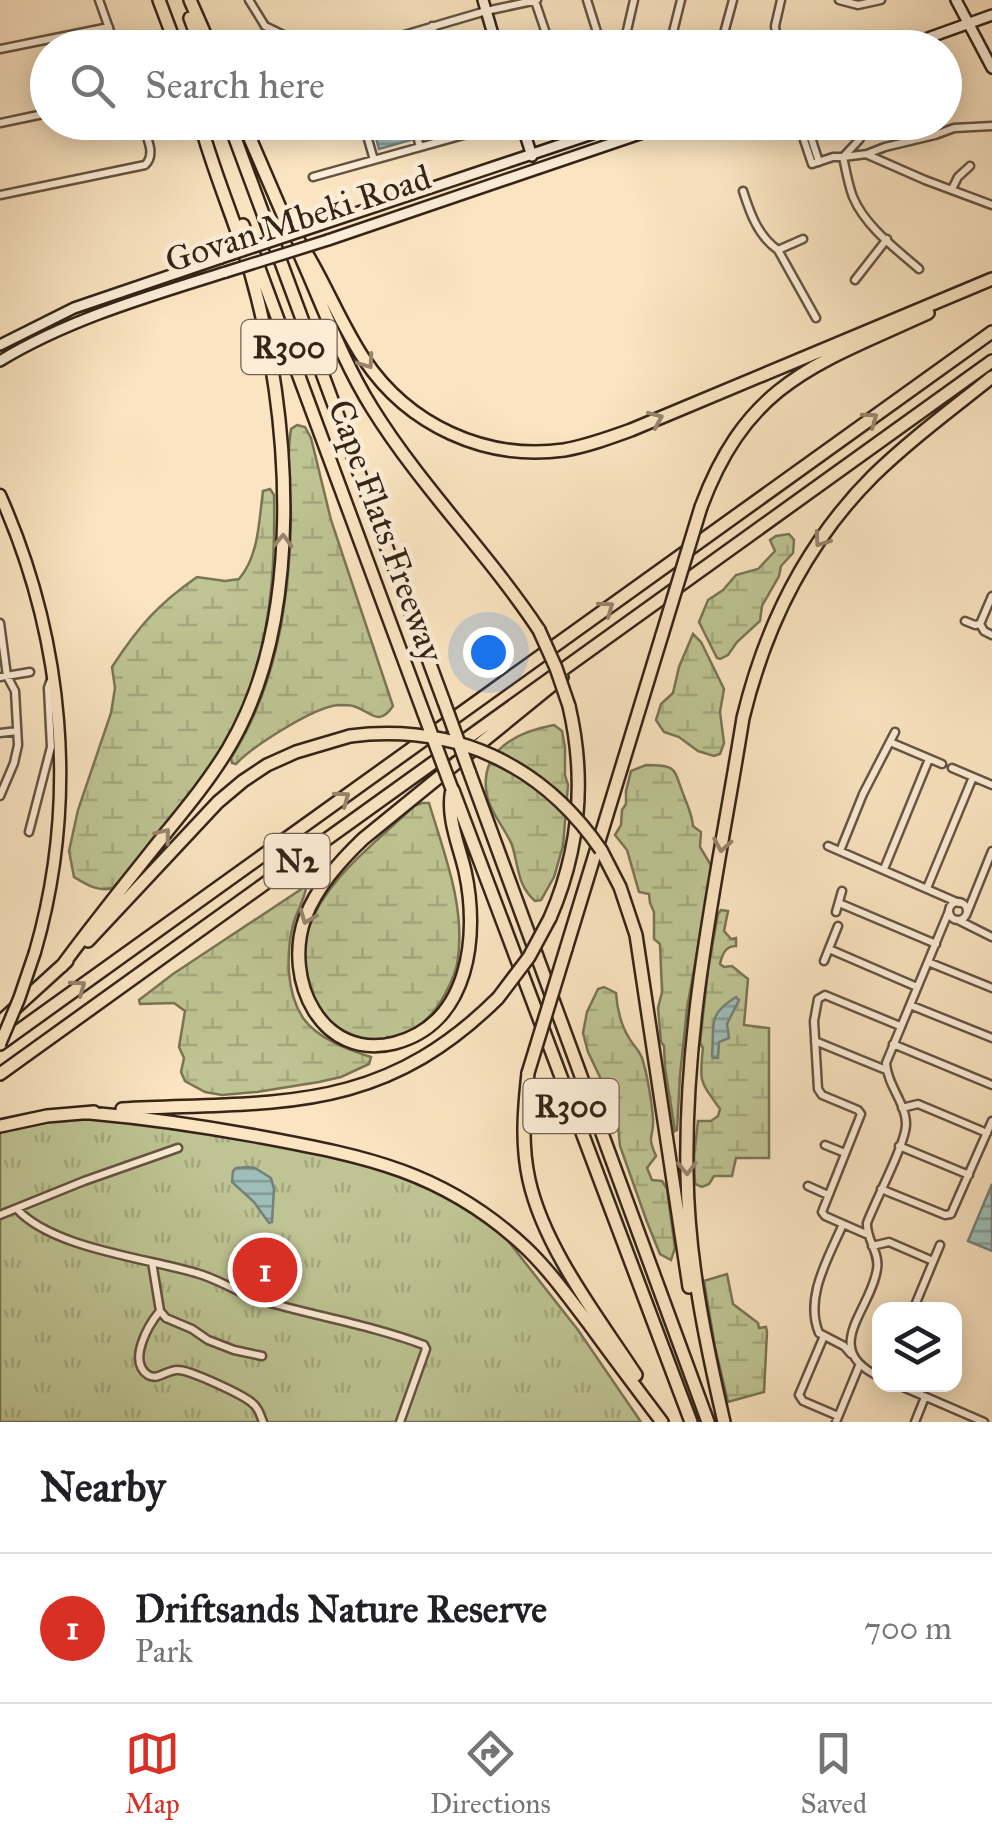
<!DOCTYPE html>
<style>
:root{--surface:#fff;--page:#f2f2f2;--text:#202124;--muted:#757577;--line:#e0e0e0;--accent:#d93025}
body{margin:0;font-family:"IM FELL Great Primer",serif;background:var(--page);color:var(--text)}
.controls{position:absolute;right:30px;bottom:30px;display:grid;overflow:hidden;border-radius:20px;box-shadow:0 5px 25px #0003}
.controls button{width:90px;height:90px;display:grid;place-items:center;padding:0;border:0;border-bottom:2px solid var(--line);background:var(--surface);color:var(--text);font:50px sans-serif}
.you{position:absolute;left:488px;top:652px;width:35px;height:35px;margin:-25px;border:8px solid #fff;border-radius:50%;background:#1a73e8;box-shadow:0 0 0 15px #1a73e833}
.badge{display:grid;place-items:center;width:65px;height:65px;border-radius:50%;background:var(--accent);color:#fff;font-size:32px;font-weight:700}
.pin{position:absolute;translate:-50% -50%;border:5px solid #fff;box-shadow:0 2px 10px #0006}
.list{margin:0;padding:0;list-style:none}
h2{display:flex;justify-content:space-between;align-items:center;height:130px;margin:0;padding:0 40px;font-size:42px}
h2 small{font-size:32px;font-weight:400;color:var(--muted)}
.list li{display:grid;grid-template-columns:65px 1fr auto;gap:30px;align-items:center;box-sizing:border-box;height:150px;padding:0 40px;border-top:2px solid var(--line)}
.list b{display:block;font-size:38px;white-space:nowrap}
.list p{margin:0;font-size:32px;white-space:nowrap;color:var(--muted)}
.list em{font-size:32px;font-style:normal;color:var(--muted)}
.icon{flex:none;width:55px;height:55px;fill:none;stroke:currentColor;stroke-width:2;stroke-linecap:round;stroke-linejoin:round}
.map{position:relative;flex:none;width:992px;height:1422px;overflow:hidden}
.search{position:absolute;background:var(--surface);box-shadow:0 5px 25px #0003;left:30px;right:30px;top:30px;height:110px;display:flex;align-items:center;gap:25px;box-sizing:border-box;padding:0 35px;border-radius:55px;color:var(--muted);font-size:38px}
.sheet{height:280px;background:var(--surface)}
nav{display:flex;justify-content:space-around;align-items:center;box-sizing:border-box;height:140px;border-top:2px solid var(--line);background:var(--surface);font-size:28px;color:var(--muted)}
nav a{display:grid;justify-items:center;gap:5px}
nav .on{color:var(--accent)}
.map>svg:first-child{display:block}
.wetland{fill:url(#wetland-marsh);stroke:#7a7455;stroke-width:2.5}
.park{fill:url(#park-tufts);stroke:#7a7455;stroke-width:2.5}
.water{fill:url(#water-rules);stroke:#758078;stroke-width:2.5}
.lines{fill:none;stroke-linecap:round;stroke-linejoin:round}
.street-casing{stroke:#665442;stroke-width:11}
.secondary-casing{stroke:#352417;stroke-width:14}
.primary-casing{stroke:#352417;stroke-width:15}
.highway-casing{stroke:#352417;stroke-width:16}
.street{stroke:#fcedd7;stroke-width:6}
.secondary{stroke:#fcedd7;stroke-width:9}
.primary{stroke:#fae4c1;stroke-width:10}
.highway{stroke:#fae4c1;stroke-width:11}
.secondary-bridge-casing{stroke:#352417;stroke-width:14;stroke-linecap:butt}
.primary-bridge-casing{stroke:#352417;stroke-width:15;stroke-linecap:butt}
.highway-bridge-casing{stroke:#352417;stroke-width:16;stroke-linecap:butt}
.secondary-bridge{stroke:#fcedd7;stroke-width:9}
.primary-bridge{stroke:#fae4c1;stroke-width:10}
.highway-bridge{stroke:#fae4c1;stroke-width:11}
.oneway{stroke:#98846c}
.labels{text-anchor:middle;dominant-baseline:central;stroke-width:9;stroke-linejoin:round;paint-order:stroke}
.shield{fill:#fcedd7;stroke:#716051;stroke-width:2.5}
.shield-label{font-size:32px;font-weight:bold;fill:#352417}
.street-label{font-size:35px;fill:#352417;stroke:#fcedd7}
</style>
<div class="map">
<svg width="992" height="1422" viewBox="0 0 992 1422">
<defs>
<pattern id="wetland-marsh" width="20" height="14" patternUnits="userSpaceOnUse" patternTransform="scale(2.5)"><rect width="20" height="14" fill="#bec493"/><path d="M1 5h8M5 5V1M11 12h8M15 12V8" fill="none" stroke="#a4a87e"/></pattern>
<pattern id="park-tufts" width="24" height="20" patternUnits="userSpaceOnUse" patternTransform="scale(2.5)"><rect width="24" height="20" fill="#bec493"/><path d="M3 7l-1-3M5 7V3M7 7l1-3M15 17l-1-3M17 17v-4M19 17l1-3" fill="none" stroke="#a4a87e"/></pattern>
<pattern id="water-rules" width="6" height="5" patternUnits="userSpaceOnUse" patternTransform="scale(2.5)"><rect width="6" height="5" fill="#9fbeb9"/><path d="M0 2.5h6" fill="none" stroke="#829a95"/></pattern>
</defs>
<rect width="100%" height="100%" fill="#fae4c1"/>
<filter id="stains"><feTurbulence type="fractalNoise" baseFrequency=".002" numOctaves="4"/><feColorMatrix values="0 0 0 0 .2 0 0 0 0 .09 0 0 0 0 .02 0 0 0 .5 -.17"/></filter>
<radialGradient id="worn" r=".72"><stop offset=".6" stop-color="#630" stop-opacity="0"/><stop offset="1" stop-color="#630" stop-opacity=".3"/></radialGradient>
<path class="wetland" d="M297,425L305,427L311,438L331,520L393,706C378,728 371,711 353,706C351,705 340,705 338,705C314,707 253,746 236,764L232,763L231,758C276,688 289,603 291,521C291,490 286,460 291,429Z
M270,489L274,495C275,556 273,612 255,671C252,683 249,696 244,707C213,774 160,832 113,888C98,892 87,885 74,877L69,851L78,810L111,713L115,688L112,667C138,627 158,604 197,577L225,581L239,579C259,556 259,520 263,491Z
M789,534L794,540L793,553L781,566L779,576L762,606L760,621L737,642L728,655L720,659L717,658L699,622L708,600L723,590L736,575L758,569L775,551L770,540L776,536Z
M693,634L701,642L724,689L720,712L724,743L720,754L714,756L698,751L679,737L664,732L656,720L661,704L673,693L679,667Z
M554,725L562,731L565,747V775L568,785L563,846L554,877L541,900L535,901C517,885 519,867 512,845C505,828 491,814 487,796C478,750 517,732 554,725Z
M646,765C679,765 673,769 684,796C688,807 692,814 693,826L701,832L700,847L712,867L687,1009L680,1075L677,1130L675,1131L665,1068L664,1046L661,1042L658,1008L662,992L660,944L654,939V912L650,903L649,894L639,892L627,850L615,835L621,825L622,810L626,804V791L631,771Z
M422,803H429C444,853 465,905 458,958C457,971 451,983 445,994C395,1087 280,1024 307,932C324,879 376,843 414,806Z
M303,888H306C304,901 296,912 293,925C286,954 286,992 303,1018C318,1039 348,1050 371,1057L369,1064L341,1077L319,1082L257,1092L222,1095L205,1092L185,1081L181,1072L184,1058L179,1047L185,1011L174,1003L140,1004L139,1000L173,974Z
M721,910L728,911L724,931L731,939L736,938V946C725,946 722,955 720,964L724,967L732,966L748,979L744,1025L769,1028V1158H736L732,1176H714L709,1184L702,1187L695,1184L694,1157L698,1121H711L718,1116L720,1109C700,1081 699,1083 703,1048L700,1043L708,969L718,914Z
M604,987L616,993C617,1008 621,1025 629,1038C633,1045 639,1050 642,1058C647,1073 652,1103 653,1119C654,1140 646,1133 656,1156L647,1168L652,1180L662,1181L667,1189L675,1248L671,1260L660,1254L647,1222L620,1146L617,1113L588,1052L583,1033L587,1012L598,989Z
M727,1274L733,1304L758,1323L759,1328L766,1327L767,1332L764,1392L728,1402L715,1347L704,1281Z"/>
<path class="park" d="M59,1115L156,1124L266,1142L389,1168L483,1209L578,1330L641,1422H0V1128Z"/>
<path class="water" d="M372,123H406L411,140L379,149Z
M736,997L739,1000L727,1024L729,1038L719,1042L718,1058H714L712,1056C715,1023 706,1016 736,997Z
M247,1167L255,1168L271,1178L274,1189L272,1222L269,1223L254,1202L232,1182L233,1171L236,1168Z
M992,1184V1251L968,1241Z"/>
<g class="lines">
<g class="street-casing">
<path id="street" d="M99,0L116,48
M249,0L265,26L310,48
M587,0L602,48
M839,0L858,5L881,0
M535,1L551,48
M432,26L438,48
M391,37L393,48
M280,48L285,37
M360,48L486,11L537,0
M623,48L634,0
M669,48L681,0
M720,48L733,0
M778,48L775,26L781,0
M0,49L109,27
M363,122L374,160
M413,122L420,147
M798,122L812,164L833,157H843C846,170 848,184 853,197C865,226 896,249 919,269
M806,122L819,162
M0,123L48,113
M288,131L297,122
M868,155L925,180L992,205
M844,156L859,140L870,122
M843,157L867,154L885,147L935,135L954,128L992,126
M313,177L510,122
M952,189L958,177L970,166
M743,191C750,213 758,236 778,250L803,239
M0,195L145,165C157,154 146,136 141,122
M778,250L816,318
M855,280L887,239
M992,596L980,624L984,631L992,635
M965,621L975,625L980,624
M0,623L7,676L15,691L18,745L14,763L0,796
M0,677L30,672
M0,733L17,731
M890,742L942,764
M952,768L992,785
M29,832L51,747L48,688L50,682
M828,846L959,903
M840,851L863,794L895,732
M884,869L929,759
M927,888L973,777
M949 911a9 9 0 1 1 18 0a9 9 0 1 1-18 0Z
M839,903L936,944
M836,912L842,891
M967,913L992,851
M958,920L992,937
M829,949L917,987
M824,961L838,926
M928,962L992,988
M910,1005L992,1038
M815,1041L886,1070
M893,1044L992,1085
M902,1108L918,1104L987,1133
M825,1145L845,1153
M899,1146L969,1175
M808,1186L828,1195
M881,1189L945,1215L951,1214L992,1121
M17,1209C52,1248 146,1258 196,1273C219,1279 238,1293 260,1300C314,1316 371,1325 424,1345L426,1349L400,1422
M0,1215L84,1181L178,1148
M843,1224C829,1257 804,1297 819,1333L844,1346L851,1354
M866,1234L825,1216L822,1212L861,1114L858,1110L822,1095L818,1089L814,1021L818,999L825,995L900,1026
M872,1246L889,1242L933,1261
M152,1262L160,1311L166,1318L192,1329L208,1340L234,1350L262,1356
M913,1310L940,1245
M160,1311C149,1324 127,1361 148,1375C158,1381 168,1369 178,1370C190,1370 241,1394 251,1402C258,1407 260,1414 263,1422
M824,1336L799,1395L803,1401L838,1416
M880,1377C819,1349 871,1311 877,1269C880,1253 866,1239 867,1223C875,1201 906,1143 906,1124C906,1103 887,1085 886,1063L949,911
M896,1384L984,1422
M836,1422L859,1366
M915,1422L925,1397"/>
</g>
<g class="secondary-casing">
<path id="secondary" d="M483,0L497,48
M956,0L992,68
M900,48L992,15
M521,122L532,156
M320,225L628,122
M328,240L675,122
M0,345L74,308L221,258
M0,361C69,319 150,296 226,272"/>
</g>
<g class="primary-casing">
<path id="primary" d="M0,495C64,639 79,800 35,952"/>
</g>
<g class="highway-casing">
<path id="highway" d="M159,0L177,48
M190,0L211,48
M190,18L201,48
M229,122L444,702
M243,122L287,224
M284,217C293,233 304,248 312,263C330,295 344,329 364,359C408,425 485,461 564,450C587,446 609,438 631,430L992,279
M243,225L424,714
M300,255C323,306 342,360 372,408C421,487 488,553 539,630
M701,507C748,381 817,364 928,313
M469,771L708,1422
M452,789C446,817 459,845 465,871C479,935 470,1023 395,1043C321,1062 283,979 305,918C317,887 339,862 363,839L562,677
M453,790L691,1422
M601,850L620,887L636,935L689,1287
M550,918C580,849 586,779 569,706
M88,941L218,802L243,781L267,765L296,752L350,736
M566,949L662,635
M62,966C95,921 130,878 165,834C187,807 210,779 228,749C306,619 291,415 251,274C236,223 214,174 200,122
M0,1022L67,961
M0,1044L992,332
M528,1073C524,1109 521,1144 529,1180C544,1248 598,1317 636,1375
M0,1074L992,361
M122,1109C276,1101 379,1116 498,998
M90,1113C146,1118 201,1126 256,1136C363,1156 443,1170 526,1248C550,1271 569,1298 589,1324C613,1357 637,1389 662,1422
M0,1126L47,1116L94,1112
M724,1422C705,1340 688,1258 687,1173C684,1019 719,869 743,718C765,627 806,543 873,476C910,440 952,409 992,377"/>
</g>
<use href="#street" class="street"/>
<use href="#secondary" class="secondary"/>
<use href="#primary" class="primary"/>
<use href="#highway" class="highway"/>
<g class="secondary-bridge-casing">
<path id="secondary-bridge" d="M221,258L320,225
M226,272L328,240"/>
</g>
<g class="primary-bridge-casing">
<path id="primary-bridge" d="M0,1044L19,999L35,952"/>
</g>
<g class="highway-bridge-casing">
<path id="highway-bridge" d="M539,630L556,668L569,706
M662,635L701,507
M444,702L469,771
M424,714L452,789
M350,736C454,723 542,764 601,850
M498,998L529,957L550,918
M528,1073L566,949"/>
</g>
<use href="#secondary-bridge" class="secondary-bridge"/>
<use href="#primary-bridge" class="primary-bridge"/>
<use href="#highway-bridge" class="highway-bridge"/>
</g>
<defs><path id="oneway-chevron" d="M-2-3.5L2.5 0L-2 3.5" fill="none" stroke-width="1.6" stroke-linecap="round" stroke-linejoin="round" transform="scale(2.5)"/></defs>
<g class="oneway">
<use href="#oneway-chevron" transform="translate(367 362) rotate(55)"/>
<use href="#oneway-chevron" transform="translate(656 419) rotate(-23)"/>
<use href="#oneway-chevron" transform="translate(871 419) rotate(-36)"/>
<use href="#oneway-chevron" transform="translate(821 540) rotate(125)"/>
<use href="#oneway-chevron" transform="translate(283 541) rotate(-88)"/>
<use href="#oneway-chevron" transform="translate(607 608) rotate(-36)"/>
<use href="#oneway-chevron" transform="translate(343 798) rotate(-36)"/>
<use href="#oneway-chevron" transform="translate(164 835) rotate(-51)"/>
<use href="#oneway-chevron" transform="translate(722 845) rotate(100)"/>
<use href="#oneway-chevron" transform="translate(307 917) rotate(111)"/>
<use href="#oneway-chevron" transform="translate(79 987) rotate(-36)"/>
<use href="#oneway-chevron" transform="translate(687 1168) rotate(89)"/>
</g>
<g class="labels">
<g class="shield">
<rect x="241.5" y="320" width="95" height="54" rx="8"/>
<rect x="264.5" y="834" width="65" height="54" rx="8"/>
<rect x="523.5" y="1079" width="95" height="54" rx="8"/>
</g>
<g class="shield-label">
<text x="289" y="347">R300</text>
<text x="297" y="861">N2</text>
<text x="571" y="1106">R300</text>
</g>
<g class="street-label">
<text transform="translate(298 219) rotate(-18)">Govan Mbeki Road</text>
<text transform="translate(386 531) rotate(70)">Cape Flats Freeway</text>
</g>
</g>
<rect width="100%" height="100%" filter="url(#stains)"/>
<rect width="100%" height="100%" fill="url(#worn)"/>
</svg>
<div class="controls">
<button><svg class="icon" aria-label="layers" viewBox="0 0 24 24"><path d="M12 4l9 5-9 5-9-5zM3 14l9 5 9-5"/></svg></button>
</div>
<div class="you"></div>
<div class="pin badge" style="left:265px;top:1270px">1</div>
<div class="search"><svg class="icon" aria-label="search" viewBox="0 0 24 24"><circle cx="10" cy="10" r="6"/><path d="M15 15l6 6"/></svg>Search here</div>
</div>
<section class="sheet">
<h2>Nearby<small></small></h2>
<ul class="list">
<li><span class="badge">1</span><div><b>Driftsands Nature Reserve</b><p>Park</p></div><em>700 m</em></li>
</ul>
</section>
<nav>
<a class="on"><svg class="icon" aria-label="map" viewBox="0 0 24 24"><path d="M3 6l6-2 6 2 6-2v14l-6 2-6-2-6 2zM9 4v14M15 6v14"/></svg>Map</a>
<a><svg class="icon" aria-label="directions" viewBox="0 0 24 24"><path d="M12 3l9 9-9 9-9-9zM9 14v-3h6M13 9l2 2-2 2"/></svg>Directions</a>
<a><svg class="icon" aria-label="saved" viewBox="0 0 24 24"><path d="M7 4h10v16l-5-4-5 4z"/></svg>Saved</a>
</nav>
